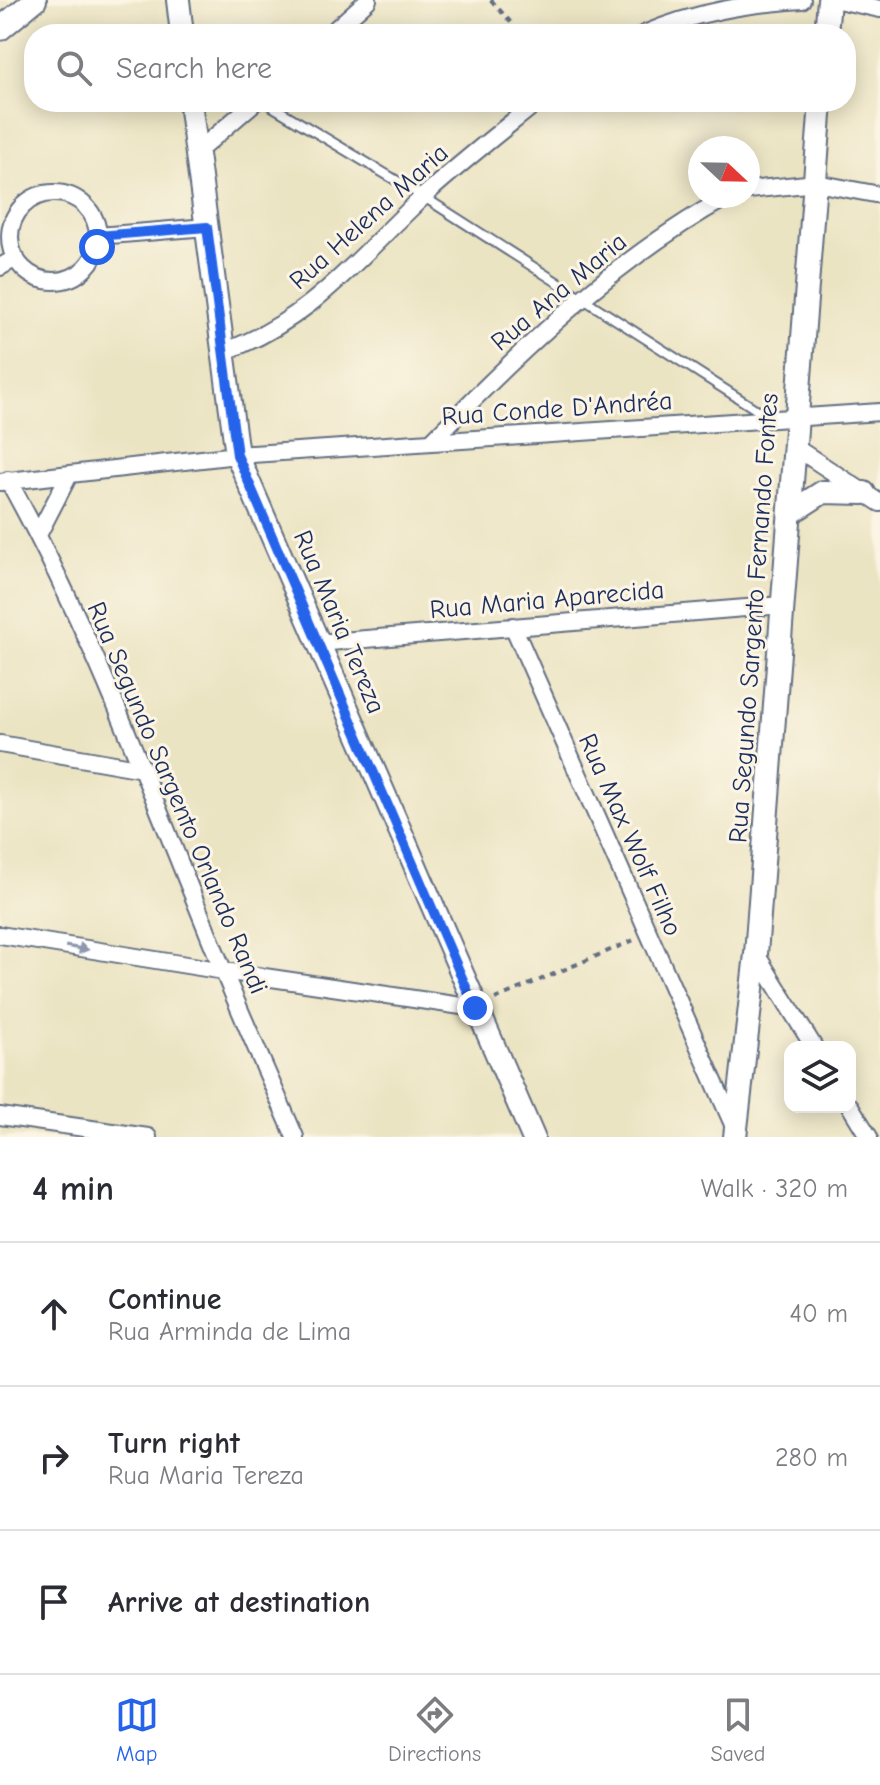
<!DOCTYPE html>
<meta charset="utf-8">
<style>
:root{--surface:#fff;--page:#f2f2f3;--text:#2b2b33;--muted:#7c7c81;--line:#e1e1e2;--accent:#2563eb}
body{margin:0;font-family:"Comic Neue",sans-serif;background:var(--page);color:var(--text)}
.controls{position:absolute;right:24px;bottom:24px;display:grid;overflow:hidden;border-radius:16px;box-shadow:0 4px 20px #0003}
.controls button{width:72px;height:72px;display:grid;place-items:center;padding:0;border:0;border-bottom:2px solid var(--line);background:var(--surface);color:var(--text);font:40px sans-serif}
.compass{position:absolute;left:688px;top:136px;width:72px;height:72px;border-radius:50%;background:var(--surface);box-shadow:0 4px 20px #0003;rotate:112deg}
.stop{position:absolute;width:24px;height:24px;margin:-18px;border:6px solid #2563eb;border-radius:50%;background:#fff}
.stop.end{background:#2563eb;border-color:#fff;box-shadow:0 2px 8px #0008}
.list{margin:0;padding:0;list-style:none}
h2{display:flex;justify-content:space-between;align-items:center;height:104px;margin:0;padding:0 32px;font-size:34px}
h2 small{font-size:26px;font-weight:400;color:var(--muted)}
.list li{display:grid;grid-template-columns:52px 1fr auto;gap:24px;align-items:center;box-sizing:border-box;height:144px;padding:0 32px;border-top:2px solid var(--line)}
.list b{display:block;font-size:30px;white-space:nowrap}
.list p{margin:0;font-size:26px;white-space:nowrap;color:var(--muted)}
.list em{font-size:26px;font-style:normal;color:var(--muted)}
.icon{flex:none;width:44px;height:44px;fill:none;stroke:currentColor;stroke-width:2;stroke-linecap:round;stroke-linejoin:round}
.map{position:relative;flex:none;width:880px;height:1137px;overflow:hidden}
.search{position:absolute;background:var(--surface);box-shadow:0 4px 20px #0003;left:24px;right:24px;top:24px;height:88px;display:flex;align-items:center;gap:20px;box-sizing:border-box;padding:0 28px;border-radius:32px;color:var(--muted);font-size:30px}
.sheet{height:536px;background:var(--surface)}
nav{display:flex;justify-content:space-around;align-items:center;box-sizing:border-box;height:112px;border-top:2px solid var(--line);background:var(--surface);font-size:22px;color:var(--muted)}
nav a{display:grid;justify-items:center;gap:4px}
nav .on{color:var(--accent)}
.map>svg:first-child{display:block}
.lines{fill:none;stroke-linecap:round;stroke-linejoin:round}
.lane-casing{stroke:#646e81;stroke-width:12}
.street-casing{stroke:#646e81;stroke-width:20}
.secondary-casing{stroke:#646e81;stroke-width:26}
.path{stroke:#646e81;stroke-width:4;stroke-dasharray:6 6;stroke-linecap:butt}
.lane{stroke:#fff;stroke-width:8}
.street{stroke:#fff;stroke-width:16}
.secondary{stroke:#fff;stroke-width:22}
.oneway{fill:#8d97ae}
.route{stroke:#2563eb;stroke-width:10}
.labels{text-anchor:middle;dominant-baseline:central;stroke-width:6;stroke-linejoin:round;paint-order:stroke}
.street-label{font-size:26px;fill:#1b2f5e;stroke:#fcf5e5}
</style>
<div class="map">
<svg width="880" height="1137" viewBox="0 0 880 1137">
<rect width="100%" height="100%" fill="#fcf5e5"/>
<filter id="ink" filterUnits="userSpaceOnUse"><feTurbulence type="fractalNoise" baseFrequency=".0125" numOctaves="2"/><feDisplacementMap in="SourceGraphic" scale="16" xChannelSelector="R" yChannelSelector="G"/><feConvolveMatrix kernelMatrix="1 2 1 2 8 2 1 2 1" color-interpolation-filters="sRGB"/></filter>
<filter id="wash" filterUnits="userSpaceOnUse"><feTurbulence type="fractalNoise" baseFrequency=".006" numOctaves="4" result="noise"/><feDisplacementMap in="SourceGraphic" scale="32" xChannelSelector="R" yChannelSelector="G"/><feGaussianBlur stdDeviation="1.8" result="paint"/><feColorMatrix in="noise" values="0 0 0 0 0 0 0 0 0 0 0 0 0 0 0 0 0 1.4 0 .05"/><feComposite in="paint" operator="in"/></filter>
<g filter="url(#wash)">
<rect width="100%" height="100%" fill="#ebe4c3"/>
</g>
<g filter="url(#ink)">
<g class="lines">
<g class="lane-casing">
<path id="lane" d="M265,102L424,197L768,417"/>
</g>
<g class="street-casing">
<path id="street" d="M838,0L880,9
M330,34L368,0
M644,34C695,12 746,4 802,0
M197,152L255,102
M748,190L816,183L880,195
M10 237a44 44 0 1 1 88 0a44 44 0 1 1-88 0Z
M98,236L207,227
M0,267L16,258
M223,352C311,321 358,257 424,196C460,163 499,133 537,102
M432,441C521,350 616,258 729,196
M796,448L880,503
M8,480C95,636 155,805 223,970C246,1026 271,1081 295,1137
M0,482L237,455L880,412
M38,535L69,475
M513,626L735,1129
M317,643L782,605
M0,744L143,769
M0,935L224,971L475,1008
M756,954L814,1047
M850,1106L869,1137
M0,1116L148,1137"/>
</g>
<g class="secondary-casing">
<path id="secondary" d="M178,0L182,34
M0,29L35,0
M826,34L829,0
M190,102L237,455L533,1137
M792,512L823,492L864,493
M735,1137L756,954L821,102"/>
</g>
<path class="path" d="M491,0L521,34
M495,999L634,940"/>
<use href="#lane" class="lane"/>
<use href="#street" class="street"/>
<use href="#secondary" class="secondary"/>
</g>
<defs><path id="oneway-solid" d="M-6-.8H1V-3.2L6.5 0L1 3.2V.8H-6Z" transform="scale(2)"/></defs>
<use class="oneway" href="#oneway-solid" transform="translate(77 948) rotate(9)"/>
</g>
<g class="lines" filter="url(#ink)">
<path class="route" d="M97,247L98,236L207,227L237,455L475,1008"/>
</g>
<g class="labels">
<g class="street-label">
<text transform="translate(369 217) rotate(-42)">Rua Helena Maria</text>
<text transform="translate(559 292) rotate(-40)">Rua Ana Maria</text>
<text transform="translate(557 409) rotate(-4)">Rua Conde D'Andréa</text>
<text transform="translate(547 600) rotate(-5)">Rua Maria Aparecida</text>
<text transform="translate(754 618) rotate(-86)">Rua Segundo Sargento Fernando Fontes</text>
<text transform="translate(339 622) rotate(67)">Rua Maria Tereza</text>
<text transform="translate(177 798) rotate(67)">Rua Segundo Sargento Orlando Randi</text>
<text transform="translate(630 835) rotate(66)">Rua Max Wolf Filho</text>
</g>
</g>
</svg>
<div class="controls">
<button><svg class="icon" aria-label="layers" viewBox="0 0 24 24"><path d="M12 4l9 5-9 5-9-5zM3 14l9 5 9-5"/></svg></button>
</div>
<svg class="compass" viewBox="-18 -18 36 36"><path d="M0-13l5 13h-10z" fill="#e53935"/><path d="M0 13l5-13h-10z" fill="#7c7c81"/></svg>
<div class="stop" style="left:97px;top:247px"></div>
<div class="stop end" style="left:475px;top:1008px"></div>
<div class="search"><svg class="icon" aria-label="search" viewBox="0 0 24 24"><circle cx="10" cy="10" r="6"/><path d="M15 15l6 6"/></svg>Search here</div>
</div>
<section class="sheet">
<h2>4 min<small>Walk · 320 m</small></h2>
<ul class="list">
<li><svg class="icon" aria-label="ahead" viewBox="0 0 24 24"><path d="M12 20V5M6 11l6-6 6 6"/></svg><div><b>Continue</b><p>Rua Arminda de Lima</p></div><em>40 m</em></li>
<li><svg class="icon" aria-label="right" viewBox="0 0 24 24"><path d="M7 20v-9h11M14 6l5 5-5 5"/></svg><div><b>Turn right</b><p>Rua Maria Tereza</p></div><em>280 m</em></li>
<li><svg class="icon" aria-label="arrive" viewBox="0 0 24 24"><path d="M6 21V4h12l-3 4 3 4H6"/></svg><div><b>Arrive at destination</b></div></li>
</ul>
</section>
<nav>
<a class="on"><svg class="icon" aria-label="map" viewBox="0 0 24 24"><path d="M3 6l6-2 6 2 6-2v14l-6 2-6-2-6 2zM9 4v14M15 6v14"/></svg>Map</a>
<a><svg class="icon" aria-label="directions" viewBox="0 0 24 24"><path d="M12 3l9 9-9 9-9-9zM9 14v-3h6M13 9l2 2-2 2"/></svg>Directions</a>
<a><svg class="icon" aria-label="saved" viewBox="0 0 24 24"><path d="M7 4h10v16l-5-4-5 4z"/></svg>Saved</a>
</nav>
